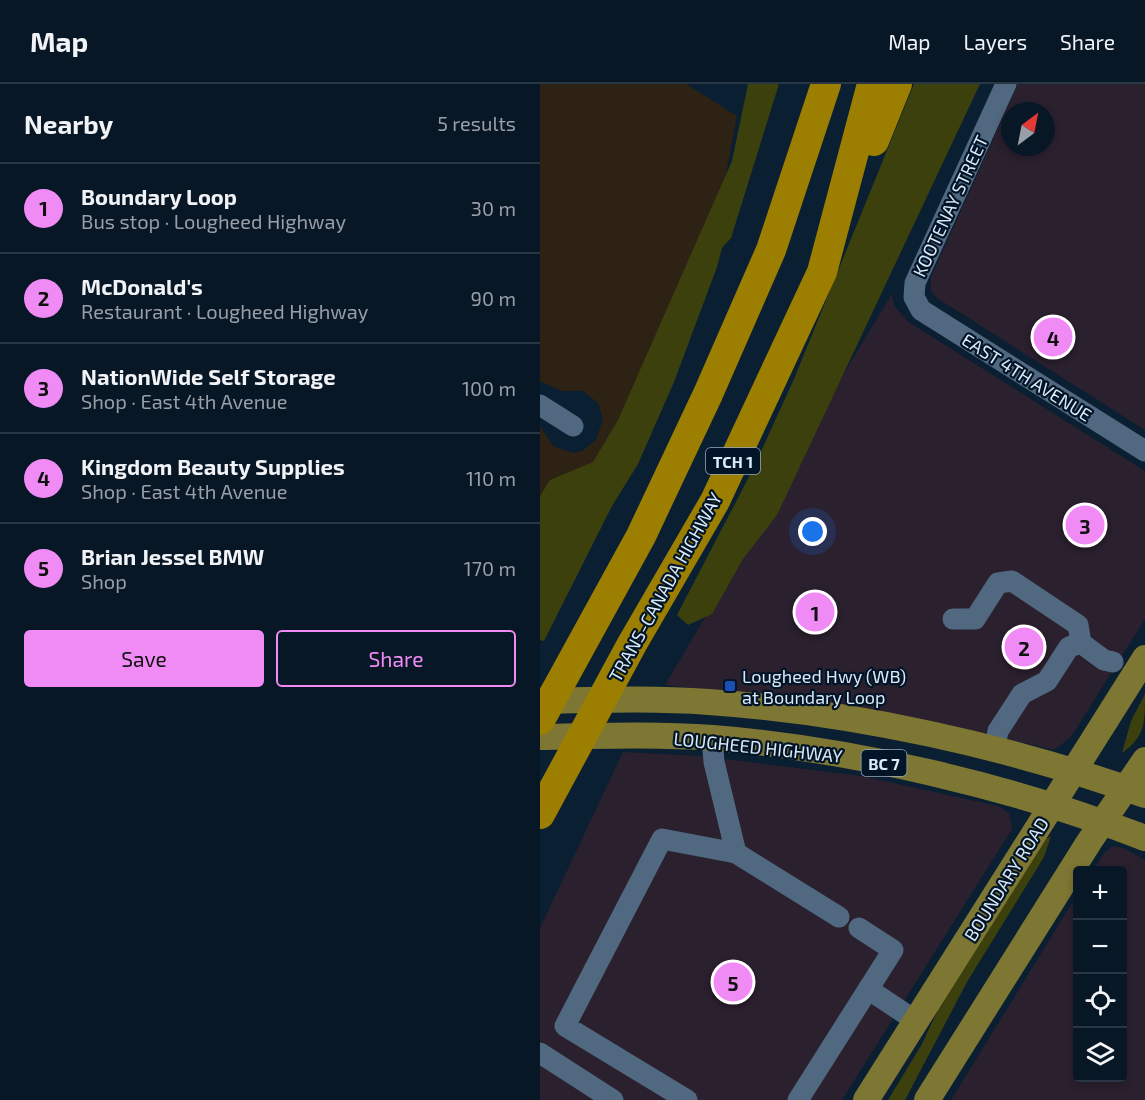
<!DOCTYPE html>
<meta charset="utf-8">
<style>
:root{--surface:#081726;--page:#162432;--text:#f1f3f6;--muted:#989fa7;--line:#293643;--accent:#f08bf5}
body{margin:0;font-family:"Exo 2",sans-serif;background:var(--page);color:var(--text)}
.controls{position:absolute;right:18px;bottom:18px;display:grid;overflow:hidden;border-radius:6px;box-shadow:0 3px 9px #0003}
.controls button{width:54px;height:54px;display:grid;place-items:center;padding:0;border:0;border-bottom:2px solid var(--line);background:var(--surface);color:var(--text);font:30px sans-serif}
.compass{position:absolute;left:461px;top:18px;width:54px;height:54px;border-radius:50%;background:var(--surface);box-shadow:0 3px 9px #0003;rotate:32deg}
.you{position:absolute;left:273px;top:448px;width:21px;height:21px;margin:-15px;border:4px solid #fff;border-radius:50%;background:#1a73e8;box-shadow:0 0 0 9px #1a73e833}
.badge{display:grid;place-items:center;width:39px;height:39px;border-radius:50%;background:var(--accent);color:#111;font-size:20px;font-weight:700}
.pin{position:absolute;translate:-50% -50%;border:3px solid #fff;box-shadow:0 2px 6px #0006}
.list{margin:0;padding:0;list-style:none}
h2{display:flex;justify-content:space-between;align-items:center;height:78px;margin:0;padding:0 24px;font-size:26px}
h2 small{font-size:20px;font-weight:400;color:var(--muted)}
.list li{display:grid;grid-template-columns:39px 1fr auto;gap:18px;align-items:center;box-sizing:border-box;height:90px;padding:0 24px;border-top:2px solid var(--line)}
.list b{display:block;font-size:22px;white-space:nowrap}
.list p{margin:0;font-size:20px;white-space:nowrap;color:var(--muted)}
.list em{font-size:20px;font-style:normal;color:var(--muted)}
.actions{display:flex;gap:12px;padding:18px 24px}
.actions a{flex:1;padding:14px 0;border:2px solid var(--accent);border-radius:6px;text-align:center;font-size:21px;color:var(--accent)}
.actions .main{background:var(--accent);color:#111}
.icon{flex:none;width:33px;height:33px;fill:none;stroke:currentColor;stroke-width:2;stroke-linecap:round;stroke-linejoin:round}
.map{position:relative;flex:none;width:605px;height:1016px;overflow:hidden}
header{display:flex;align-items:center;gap:36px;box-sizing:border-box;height:84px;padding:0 30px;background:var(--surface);border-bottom:2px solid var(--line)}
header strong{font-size:28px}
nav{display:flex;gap:33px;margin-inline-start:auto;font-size:21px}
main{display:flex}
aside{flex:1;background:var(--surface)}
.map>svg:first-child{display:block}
.commercial{fill:#2b202e;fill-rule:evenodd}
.industrial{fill:#2e2214}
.green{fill:#3b400d}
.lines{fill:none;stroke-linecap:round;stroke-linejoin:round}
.minor{stroke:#516980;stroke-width:21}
.major{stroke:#7e7633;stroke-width:26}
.highway{stroke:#9c7f00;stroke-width:30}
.transit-dot{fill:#1a4fb4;stroke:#021528;stroke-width:2}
.labels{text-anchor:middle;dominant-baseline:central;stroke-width:4.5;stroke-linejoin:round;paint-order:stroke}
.shield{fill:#021528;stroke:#9aa9b8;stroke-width:1.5}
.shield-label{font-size:16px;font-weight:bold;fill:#dbe9f6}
.street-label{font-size:18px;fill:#dbe9f6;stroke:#021528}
.poi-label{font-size:18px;fill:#dbe9f6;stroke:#021528;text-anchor:start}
</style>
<header>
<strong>Map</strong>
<nav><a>Map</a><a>Layers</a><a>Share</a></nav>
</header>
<main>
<aside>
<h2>Nearby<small>5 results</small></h2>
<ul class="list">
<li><span class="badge">1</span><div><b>Boundary Loop</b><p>Bus stop · Lougheed Highway</p></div><em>30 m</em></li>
<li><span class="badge">2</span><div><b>McDonald's</b><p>Restaurant · Lougheed Highway</p></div><em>90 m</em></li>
<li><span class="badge">3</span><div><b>NationWide Self Storage</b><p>Shop · East 4th Avenue</p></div><em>100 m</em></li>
<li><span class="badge">4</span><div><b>Kingdom Beauty Supplies</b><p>Shop · East 4th Avenue</p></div><em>110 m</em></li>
<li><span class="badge">5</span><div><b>Brian Jessel BMW</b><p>Shop</p></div><em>170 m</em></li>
</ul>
<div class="actions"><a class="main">Save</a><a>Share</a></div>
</aside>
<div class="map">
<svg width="605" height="1016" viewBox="0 0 605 1016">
<rect width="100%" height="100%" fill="#0a1f32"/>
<path class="commercial" d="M478,0H605V346L397,214L391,207V193ZM470,27H506V63H470Z
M352,210L354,221L367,237L605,387V535L531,653L514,666L387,636L305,621L125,601L235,415L289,314Z
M83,668L160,672L321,692L458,722L469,729L472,745L302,1016H0V844Z
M573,762L583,764L605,776V1016H411L537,811L538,994H582V786H553L564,769Z"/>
<path class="industrial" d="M0,0H146L197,32L180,121L96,345L0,497V342L13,362L33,369L42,367L56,356L63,335L58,319L43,307H21L0,297Z"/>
<path class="green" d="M208,0H239L191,154L182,164L177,183L134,298L98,380L72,422L4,557L0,556V412L10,396L53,378L78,336L192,77Z
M374,0H440L237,431L203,475L172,530L148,541L137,531L213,385L254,295Z
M605,610C605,639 605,653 582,669L591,637Z
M511,752L504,773L427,898L365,1016H348L382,960L403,915L506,755Z"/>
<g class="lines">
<path class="minor" d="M466,0L375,199L374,213L381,226L605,367
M0,321L33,342
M413,535H435L458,499L472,497L538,541L541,559L529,563L507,597L482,610L458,647L454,667
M541,559L564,576L573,578
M172,654L174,678L196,769L299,833
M328,905L376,937
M0,969L73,1016
M147,1016L25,942L122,755L196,769
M258,1016L353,866L319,844"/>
<path class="major" d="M0,617C56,616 112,614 169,618C314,628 468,662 605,711
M0,653C57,652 115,650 173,654C314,665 473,703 605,754
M326,1016L605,574
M387,1016L549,758L605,676"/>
<path class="highway" d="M334,57L357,0
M0,636L101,452L168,310L231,166L286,0
M0,730L92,560L175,417L282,188L332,0"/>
</g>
<rect class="transit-dot" x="184" y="596" width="12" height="12" rx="3"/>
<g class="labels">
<g class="shield">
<rect x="166" y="364" width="54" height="26" rx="4.5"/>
<rect x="321.5" y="666" width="45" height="26" rx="4.5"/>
</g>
<g class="shield-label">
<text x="193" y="377">TCH 1</text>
<text x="344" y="679">BC 7</text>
</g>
<g class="street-label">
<text transform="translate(410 122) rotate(-65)">KOOTENAY STREET</text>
<text transform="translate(487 293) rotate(32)">EAST 4TH AVENUE</text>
<text transform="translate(125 503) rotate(-61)">TRANS-CANADA HIGHWAY</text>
<text transform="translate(218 663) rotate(6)">LOUGHEED HIGHWAY</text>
<text transform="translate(466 795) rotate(-58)">BOUNDARY ROAD</text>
</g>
<g class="poi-label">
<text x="202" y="592">Lougheed Hwy (WB)<tspan x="202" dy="21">at Boundary Loop</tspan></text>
</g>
</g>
</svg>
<div class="controls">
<button>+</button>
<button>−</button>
<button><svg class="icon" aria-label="locate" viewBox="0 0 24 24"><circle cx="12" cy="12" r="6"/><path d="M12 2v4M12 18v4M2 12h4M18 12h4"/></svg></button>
<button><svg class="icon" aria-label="layers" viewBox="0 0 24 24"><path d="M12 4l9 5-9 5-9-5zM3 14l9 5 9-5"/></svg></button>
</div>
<svg class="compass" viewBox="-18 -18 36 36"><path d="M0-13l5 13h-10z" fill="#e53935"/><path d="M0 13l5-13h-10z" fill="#989fa7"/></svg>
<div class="you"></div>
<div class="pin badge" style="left:275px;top:528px">1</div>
<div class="pin badge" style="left:484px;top:563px">2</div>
<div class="pin badge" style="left:545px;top:441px">3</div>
<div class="pin badge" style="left:513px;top:253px">4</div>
<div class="pin badge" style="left:193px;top:898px">5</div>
</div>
</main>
